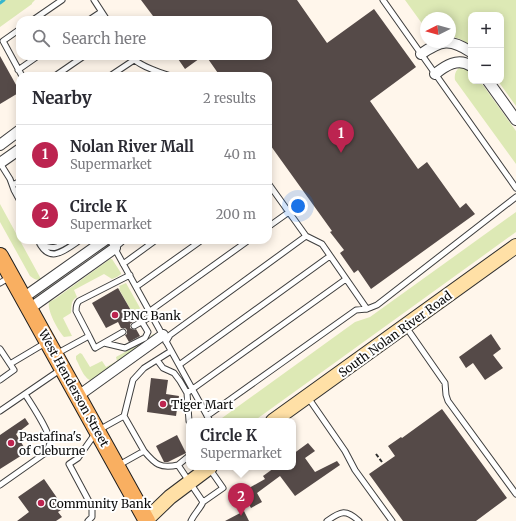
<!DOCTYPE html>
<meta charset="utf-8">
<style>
:root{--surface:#fff;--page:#f7f7f7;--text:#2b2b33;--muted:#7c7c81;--line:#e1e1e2;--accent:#bc2450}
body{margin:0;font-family:Merriweather,serif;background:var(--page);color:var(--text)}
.controls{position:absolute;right:12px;top:12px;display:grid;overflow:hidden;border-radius:8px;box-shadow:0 2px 10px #0003}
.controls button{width:36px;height:36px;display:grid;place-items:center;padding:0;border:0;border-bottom:1px solid var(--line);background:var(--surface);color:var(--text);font:20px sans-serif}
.compass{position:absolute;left:420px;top:12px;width:36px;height:36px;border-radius:50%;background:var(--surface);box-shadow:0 2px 10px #0003;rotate:264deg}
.you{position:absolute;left:298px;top:206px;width:14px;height:14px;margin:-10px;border:3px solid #fff;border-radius:50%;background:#1a73e8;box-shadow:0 0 0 6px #1a73e833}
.badge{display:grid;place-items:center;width:26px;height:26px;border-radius:50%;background:var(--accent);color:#fff;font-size:13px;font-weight:700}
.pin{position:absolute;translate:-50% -33px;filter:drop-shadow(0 1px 2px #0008)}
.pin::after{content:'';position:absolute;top:21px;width:14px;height:12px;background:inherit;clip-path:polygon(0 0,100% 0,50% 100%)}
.popup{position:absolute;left:186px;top:418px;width:110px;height:52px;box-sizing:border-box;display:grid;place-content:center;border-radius:8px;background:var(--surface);filter:drop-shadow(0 1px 3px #0005);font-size:13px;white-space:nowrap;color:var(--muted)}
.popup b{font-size:15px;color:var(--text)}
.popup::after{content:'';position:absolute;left:50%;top:100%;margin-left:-8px;border:8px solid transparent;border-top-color:var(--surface)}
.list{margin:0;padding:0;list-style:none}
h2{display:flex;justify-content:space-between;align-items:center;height:52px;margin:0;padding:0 16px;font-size:17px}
h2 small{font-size:13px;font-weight:400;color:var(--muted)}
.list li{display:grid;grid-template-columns:26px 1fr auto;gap:12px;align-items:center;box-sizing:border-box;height:60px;padding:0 16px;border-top:1px solid var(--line)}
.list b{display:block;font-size:15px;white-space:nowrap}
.list p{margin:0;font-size:13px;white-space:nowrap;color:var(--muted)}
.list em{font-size:13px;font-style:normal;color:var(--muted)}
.icon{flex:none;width:22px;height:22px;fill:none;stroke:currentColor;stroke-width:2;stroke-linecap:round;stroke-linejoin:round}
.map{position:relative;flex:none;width:516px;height:521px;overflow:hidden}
.search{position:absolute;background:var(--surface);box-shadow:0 2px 10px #0003;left:16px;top:16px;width:256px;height:44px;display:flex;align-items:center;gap:10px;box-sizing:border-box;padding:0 14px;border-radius:12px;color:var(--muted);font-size:15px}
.panel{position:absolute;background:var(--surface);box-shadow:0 2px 10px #0003;left:16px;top:72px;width:256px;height:172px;border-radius:12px}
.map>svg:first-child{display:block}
.green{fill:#dde9b5}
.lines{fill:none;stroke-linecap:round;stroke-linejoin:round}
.stream{stroke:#36b6ce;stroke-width:3}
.building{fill:#554a48}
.lane-casing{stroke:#3f3f3f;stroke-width:7}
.street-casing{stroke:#3f3f3f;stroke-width:12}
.secondary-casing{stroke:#2e2e2e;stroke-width:16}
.primary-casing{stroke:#1d1d1d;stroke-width:18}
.path{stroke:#2e2e2e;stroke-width:2;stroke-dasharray:4 2;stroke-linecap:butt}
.lane{stroke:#fff;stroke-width:5}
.street{stroke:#fff;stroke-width:10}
.secondary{stroke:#ffe0a6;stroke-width:14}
.primary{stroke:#f9af61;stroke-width:16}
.poi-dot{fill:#bc2450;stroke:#fff;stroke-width:1.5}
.labels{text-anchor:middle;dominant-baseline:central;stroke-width:4;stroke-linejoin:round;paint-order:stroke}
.poi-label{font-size:12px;fill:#0c0c0c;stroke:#fff;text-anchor:start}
.street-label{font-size:12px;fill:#0c0c0c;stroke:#fff}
</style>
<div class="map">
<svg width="516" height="521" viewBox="0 0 516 521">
<rect width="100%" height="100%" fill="#fff6eb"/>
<path class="green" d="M0,0H35L32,3V4L0,27Z
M405,0H516V106L498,81H501V15H471V46L460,39L450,36V18H426V29Z
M460,67L471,69V81H480L516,131V164L455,80C454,74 456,70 460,67Z
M0,204L41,279C37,281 34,279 30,276L0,222Z
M516,212V232L254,421H220L222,418L355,322L370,317Z
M110,259H112L121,273V274L117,277L112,279L104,274L74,290L77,297C70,301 72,306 71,313L63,318L72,336L64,337C58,330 47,311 49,302L55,299Z
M126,283L140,308L139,310L133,314L119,289L120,288L119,286Z
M153,334H154V335L93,381C84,380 80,366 76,359V356L80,353L82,354L90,367L102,361L106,367L117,361L116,357L147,340Z"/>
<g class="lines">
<path class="stream" d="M0,3L4,0"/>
</g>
<path class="building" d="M141,0H297L327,43L374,9L416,67L370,101L418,169L427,162L460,208L466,203L475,214L371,289L358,270L354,273L340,253L344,250L330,232L332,231L268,142V76H220L206,56H268V20H156Z
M0,56L20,92L0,104Z
M176,56H203L185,69Z
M118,288L133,314L129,316L133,322L130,324V328L134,330L136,329L140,336L129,342L125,335L127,334V330L125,328H121L118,322L106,328L92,303Z
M491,334L501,349L493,355L503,368L485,380L473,363L466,368L459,357Z
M151,378L168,380L166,394L179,396L176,416L147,412Z
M442,409L507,498L476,521H403L369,474L395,456L388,446L401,437L402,438Z
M25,418L29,424L16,434L27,452L0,469V435Z
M177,435L186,453L168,462H164L156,446Z
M308,443L315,451L305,458L315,472L337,461L340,465L295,496L280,476L257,493L262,502L251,508L242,492L265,479L263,476L274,468V467H293V454Z
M44,479L64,508L58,512L62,517L56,521H17L29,512L18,497Z
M244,511L249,521H225Z"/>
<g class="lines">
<g class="lane-casing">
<path id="lane" d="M94,0L107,20
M383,0L516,188
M33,20L62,0
M89,20L101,12
M20,29L3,41L22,76
M131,56C138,66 159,72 170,76
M18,70L38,56
M55,76L84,56
M110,76L134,60
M0,163L10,179L14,190L20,201
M268,183L306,236L322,244L367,309
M13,185L20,181
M268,227L289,212
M38,240C49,265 64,251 80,240
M47,240L51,241L56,240
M110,240L210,421
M40,244C54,250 57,248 69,240
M115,248L124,240
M123,264L156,240
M0,283L10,277
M136,287L202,240
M150,311L249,240
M134,326L152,316
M406,327L445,383L446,395L448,401L516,494
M89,336L95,348L123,332
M166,342L170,335L306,236
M104,343L125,348L145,338L148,332L142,322
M0,349L14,370L0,380
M56,354L89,336L76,311C76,307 76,304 79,301L130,275
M157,360L163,368L174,373L180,381L187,393
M10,364L47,342
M179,365L330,256
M307,396L345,451L355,470L392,521
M0,411L60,370
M124,416L133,380L144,368L171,351
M207,416L356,310L367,309L377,305L516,197
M189,421L187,393L346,279
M144,451C155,464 160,469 178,465
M189,456L178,465L203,502C200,509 194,514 191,521
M0,485L44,454C47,451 49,447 50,443C51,433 31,404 25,394
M203,502L223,488L209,468
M88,521L92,517V507L69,464L78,458L97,431L124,416L144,451L119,465
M327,521C341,511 346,509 359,521"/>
</g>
<g class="street-casing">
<path id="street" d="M421,54C441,40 450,38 471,52
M435,74C445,66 458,57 471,66
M488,81L516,120
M0,145L20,130
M0,163L20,149
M23,298L105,240
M29,309L115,248
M78,396L163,335"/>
</g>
<g class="secondary-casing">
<path id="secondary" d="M273,421L516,246
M145,521L170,497L210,467"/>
</g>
<g class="primary-casing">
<path id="primary" d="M0,256L147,521"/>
</g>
<path class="path" d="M376,454L382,462"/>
<use href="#lane" class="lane"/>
<use href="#street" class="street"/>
<use href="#secondary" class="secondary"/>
<use href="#primary" class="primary"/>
</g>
<g class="poi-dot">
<circle cx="115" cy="315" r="4"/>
<circle cx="163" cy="404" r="4"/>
<circle cx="11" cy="443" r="4"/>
<circle cx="41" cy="503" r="4"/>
</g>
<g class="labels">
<g class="poi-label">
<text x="123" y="315">PNC Bank</text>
<text x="171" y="404">Tiger Mart</text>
<text x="19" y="436">Pastafina's<tspan x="19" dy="14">of Cleburne</tspan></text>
<text x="49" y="503">Community Bank</text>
</g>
<g class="street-label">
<text transform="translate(395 334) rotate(-36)">South Nolan River Road</text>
<text transform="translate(74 388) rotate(61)">West Henderson Street</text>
</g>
</g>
</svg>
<div class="controls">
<button>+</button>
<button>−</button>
</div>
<svg class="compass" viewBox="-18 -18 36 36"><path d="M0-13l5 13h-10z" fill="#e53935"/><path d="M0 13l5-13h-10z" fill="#7c7c81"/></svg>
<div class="you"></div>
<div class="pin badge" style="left:341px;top:153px">1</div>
<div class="pin badge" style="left:241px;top:516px">2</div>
<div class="popup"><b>Circle K</b>Supermarket</div>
<div class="search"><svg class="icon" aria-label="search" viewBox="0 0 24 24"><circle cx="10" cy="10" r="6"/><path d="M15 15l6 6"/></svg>Search here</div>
<section class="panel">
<h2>Nearby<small>2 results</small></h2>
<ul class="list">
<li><span class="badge">1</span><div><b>Nolan River Mall</b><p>Supermarket</p></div><em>40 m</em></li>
<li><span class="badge">2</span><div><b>Circle K</b><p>Supermarket</p></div><em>200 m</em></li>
</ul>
</section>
</div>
